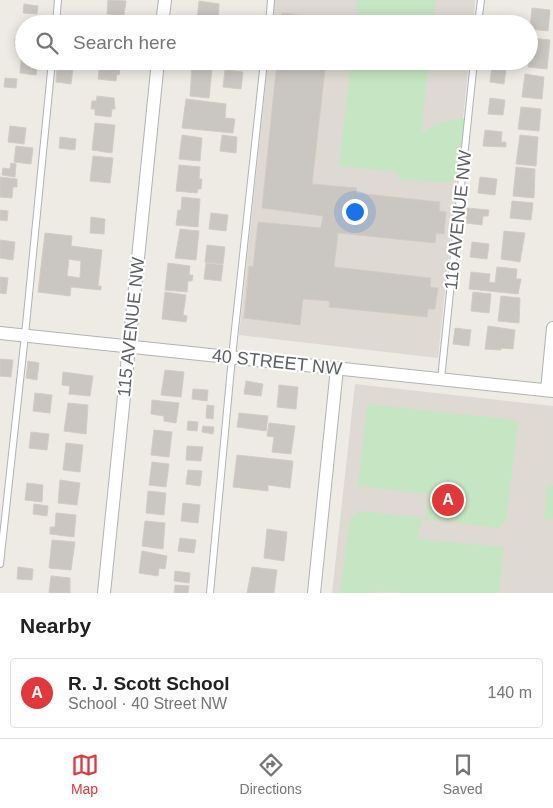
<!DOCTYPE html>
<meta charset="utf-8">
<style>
:root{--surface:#fff;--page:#f2f2f2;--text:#222;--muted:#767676;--line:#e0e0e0;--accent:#e1383c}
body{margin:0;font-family:Arial,sans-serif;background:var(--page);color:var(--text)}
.you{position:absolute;left:354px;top:211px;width:18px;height:18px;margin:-12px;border:4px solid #fff;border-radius:50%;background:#1a73e8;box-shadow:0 0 0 8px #1a73e833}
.badge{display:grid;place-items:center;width:32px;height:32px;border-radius:50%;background:var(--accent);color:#fff;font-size:16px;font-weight:700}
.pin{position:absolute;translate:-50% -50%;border:2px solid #fff;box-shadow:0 1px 5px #0006}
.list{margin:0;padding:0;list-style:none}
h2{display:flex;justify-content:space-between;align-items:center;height:65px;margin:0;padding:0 20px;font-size:21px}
h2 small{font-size:16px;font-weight:400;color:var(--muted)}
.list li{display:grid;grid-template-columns:32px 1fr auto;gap:15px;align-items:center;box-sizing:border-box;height:70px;margin:0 10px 10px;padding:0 10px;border:1px solid var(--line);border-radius:5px}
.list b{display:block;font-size:19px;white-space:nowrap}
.list p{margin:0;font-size:16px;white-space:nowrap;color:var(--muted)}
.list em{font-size:16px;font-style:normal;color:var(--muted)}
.icon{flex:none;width:28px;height:28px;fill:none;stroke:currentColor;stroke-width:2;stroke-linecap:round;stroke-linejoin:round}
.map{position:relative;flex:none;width:553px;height:593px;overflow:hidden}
.search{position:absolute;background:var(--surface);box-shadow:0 2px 12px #0003;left:15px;right:15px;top:15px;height:55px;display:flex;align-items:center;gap:12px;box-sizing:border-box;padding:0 18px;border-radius:28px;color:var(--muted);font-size:19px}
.sheet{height:145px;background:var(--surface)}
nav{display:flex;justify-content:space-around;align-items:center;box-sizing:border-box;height:70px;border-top:1px solid var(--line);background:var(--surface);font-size:14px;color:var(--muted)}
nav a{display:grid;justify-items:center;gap:2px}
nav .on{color:var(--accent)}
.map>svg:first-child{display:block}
.education{fill:#dedad3}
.green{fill:#c6e5c2}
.building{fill:#cac6c1;stroke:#d3ccc3;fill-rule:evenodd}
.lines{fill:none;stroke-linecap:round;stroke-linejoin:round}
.lane-casing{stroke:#b0b3b6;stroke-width:8}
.street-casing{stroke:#b0b3b6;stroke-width:14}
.lane{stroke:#fff;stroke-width:6}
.street{stroke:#fff;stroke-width:12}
.labels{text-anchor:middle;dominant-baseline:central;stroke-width:4.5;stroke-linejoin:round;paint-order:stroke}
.street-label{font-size:18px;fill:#5d6164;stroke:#fff}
</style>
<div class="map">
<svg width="553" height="593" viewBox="0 0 553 593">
<rect width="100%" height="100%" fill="#eeebe5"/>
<path class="education" d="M274,0H475L473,24H272Z
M268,61H469L438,358L239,335Z
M355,384L553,406V593H332Z"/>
<path class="green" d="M357,0H436L433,24H355Z
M351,61H429L421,133C437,123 446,120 465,118L460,176L449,183L398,179V172L339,166Z
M367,404L518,420L506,522L498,528L425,519L429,494L358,486Z
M547,485L553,486V519H544Z
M359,511L423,518L417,539L504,547L499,593H404L378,591L374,593H340L350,518Z"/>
<path class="building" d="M108,0L126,1L124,15L107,14Z
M199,1L219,4L218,24H198V20H197Z
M24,4L38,6L37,14L23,13Z
M532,8L550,10L548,31L530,29Z
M282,13L330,19V24H281Z
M500,19L521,22V24H499Z
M15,38L23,39L21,47L15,46Z
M531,38L550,40L547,69L528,67Z
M22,50H24V61H38L36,75L20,73Z
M100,61H118L117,69H120L119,75L117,74L116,81L98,79Z
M224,61H242L241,69L224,67Z
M277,61H326L312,184L357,188L356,193L440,202L439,211L446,212L444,234L436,233L435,243L338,233L334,267L431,278L430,287L438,288L435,309H428L427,317L329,307L330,301L303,299L300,325L244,318L249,266L253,267L258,222L321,228L323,216L262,208Z
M57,66L73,68L71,84L56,82Z
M492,66L506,68L504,84L490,82Z
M192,67L212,69L209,98L190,96Z
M225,70L243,72L241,89L223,87Z
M525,74L544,77L542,99L522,97Z
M5,78L17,79L16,88L4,87Z
M97,96L114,98L115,109H112L111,117L95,115V109H91L92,101H96Z
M490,98L505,100L503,115L488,114Z
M186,99L226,104L225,118L235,119L233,133L182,128Z
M521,107L541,109L539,131L518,129Z
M95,123L115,125L112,153L92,150Z
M10,126L26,128L24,144L8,142Z
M485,130L502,132L501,142H506V147L483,146Z
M182,135L202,138L200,161L179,159Z
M222,135L237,137L236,153L220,151Z
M520,135L538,137L536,166L516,164Z
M60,137L76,139L75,150L59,148Z
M16,146L33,148L31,164L14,162Z
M93,156L113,158L110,183L90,181Z
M11,163L16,164L15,177L2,175L3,168L10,169Z
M179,165L200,167L199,179H202L201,189H198L197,193L176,191Z
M516,167L535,169L534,198L513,196Z
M0,177L17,179V187H13L12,198L0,197Z
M480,177L497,179L495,195L478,193Z
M182,197L200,199L198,227L176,225L178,210H181Z
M512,201L533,203L531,220L510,218Z
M467,208L489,210L488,216H483L482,225L466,223Z
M0,210L8,211L7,221L0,220Z
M211,213L228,215L226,231L209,229Z
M91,217L105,219L104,234L90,233Z
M180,229L199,231L196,260L175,258Z
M504,231L525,233L520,262L501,259Z
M45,233L72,236L71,246L102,250L98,286H101V290L71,287L70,296L38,292ZM69,259L81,261L80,278L67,276Z
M0,240L15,242L13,260L0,258Z
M472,242L489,244L487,259L470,257Z
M207,245L225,247L223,264L205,262Z
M168,263L190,266L189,275H193L192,281H188L187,292L165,290Z
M206,263L223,265L221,281L204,279Z
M497,267L517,269L516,279H521L518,294L469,289L471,272L490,274L489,282L495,283Z
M0,277L8,278L6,294L0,293Z
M165,292L186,295L183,315L187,316L186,322L162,319Z
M473,292L491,294L489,313L471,311Z
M501,296L520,298L519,323L498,321Z
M488,326L515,330L513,349L501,348V350L485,349Z
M455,328L471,330L469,346L453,344Z
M0,359L13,360L11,377L0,376Z
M28,361L39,363L37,380L26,378Z
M165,370L184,372L181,397L161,395Z
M63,372L93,376L90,396L69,394L70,386L62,385Z
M246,381L263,384L261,396L244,394Z
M279,385L298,387L296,409L277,407Z
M193,389L208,390L207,401L192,399Z
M35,393L52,395L50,413L33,411Z
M152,400L179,403L176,423L164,421V416L151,414Z
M68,403L88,405L86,434L64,431Z
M207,405L214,406L213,419L206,418Z
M239,413L268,416L266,431L237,427Z
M188,421L198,422L197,431L187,430Z
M269,423L295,426L291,454L272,452L274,437L267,436Z
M203,426L214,427L213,434L202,432Z
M154,430L172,432L169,457L151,455Z
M31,432L49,434L47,450L29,448Z
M66,443L83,445L80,472L63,470Z
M187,446L203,447L201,461L186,460Z
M237,455L293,461L290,488L268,485V491L233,487Z
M152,462L169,464L166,487L149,485Z
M188,470L202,471L200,486L186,484Z
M60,480L80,483L77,505L58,503Z
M27,483L43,485L42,502L25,500Z
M148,491L166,493L164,515L146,513Z
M183,503L200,505L198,523L181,521Z
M34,504L48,506L47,516L33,514Z
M56,513L76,515L74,537L50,534V527H55Z
M145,521L165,523L163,549L142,546Z
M267,529L287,532L284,561L264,558Z
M180,538L196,540L194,553L178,551Z
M52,540L75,542L71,570L49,568Z
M142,551L167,556L165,569L159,568L158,576L139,573Z
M18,567L33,569L32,580L17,579Z
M252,567L277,570L274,593H247Z
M175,571L190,573L189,583L174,581Z
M51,576L70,578V593H49Z
M175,585L189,586L188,593H174Z"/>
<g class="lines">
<g class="lane-casing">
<path id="lane" d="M56,24L58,0
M269,24L271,0
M478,24L481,0
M441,379L474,61
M0,564L25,335L52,61
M210,593L232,357L264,61"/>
</g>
<g class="street-casing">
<path id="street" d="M162,24L165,0
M0,333L553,391
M547,390L553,328
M104,593L158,61
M314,593L337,368"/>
</g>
<use href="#lane" class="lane"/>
<use href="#street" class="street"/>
</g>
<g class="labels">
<g class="street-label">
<text transform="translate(458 220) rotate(-84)">116 AVENUE NW</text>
<text transform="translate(131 327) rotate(-84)">115 AVENUE NW</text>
<text transform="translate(277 362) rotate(6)">40 STREET NW</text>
</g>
</g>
</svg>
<div class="you"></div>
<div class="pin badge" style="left:448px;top:500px">A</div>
<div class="search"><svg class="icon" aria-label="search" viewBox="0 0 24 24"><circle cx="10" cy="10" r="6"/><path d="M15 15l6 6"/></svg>Search here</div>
</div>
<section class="sheet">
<h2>Nearby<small></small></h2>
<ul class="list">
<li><span class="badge">A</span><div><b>R. J. Scott School</b><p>School · 40 Street NW</p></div><em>140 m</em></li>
</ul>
</section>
<nav>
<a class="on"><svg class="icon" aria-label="map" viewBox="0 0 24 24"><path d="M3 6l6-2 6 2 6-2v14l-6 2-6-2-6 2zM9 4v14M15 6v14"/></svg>Map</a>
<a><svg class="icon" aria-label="directions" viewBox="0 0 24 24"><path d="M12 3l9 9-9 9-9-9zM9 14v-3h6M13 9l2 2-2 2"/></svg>Directions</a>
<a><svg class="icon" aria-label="saved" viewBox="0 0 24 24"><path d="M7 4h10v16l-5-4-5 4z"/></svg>Saved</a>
</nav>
